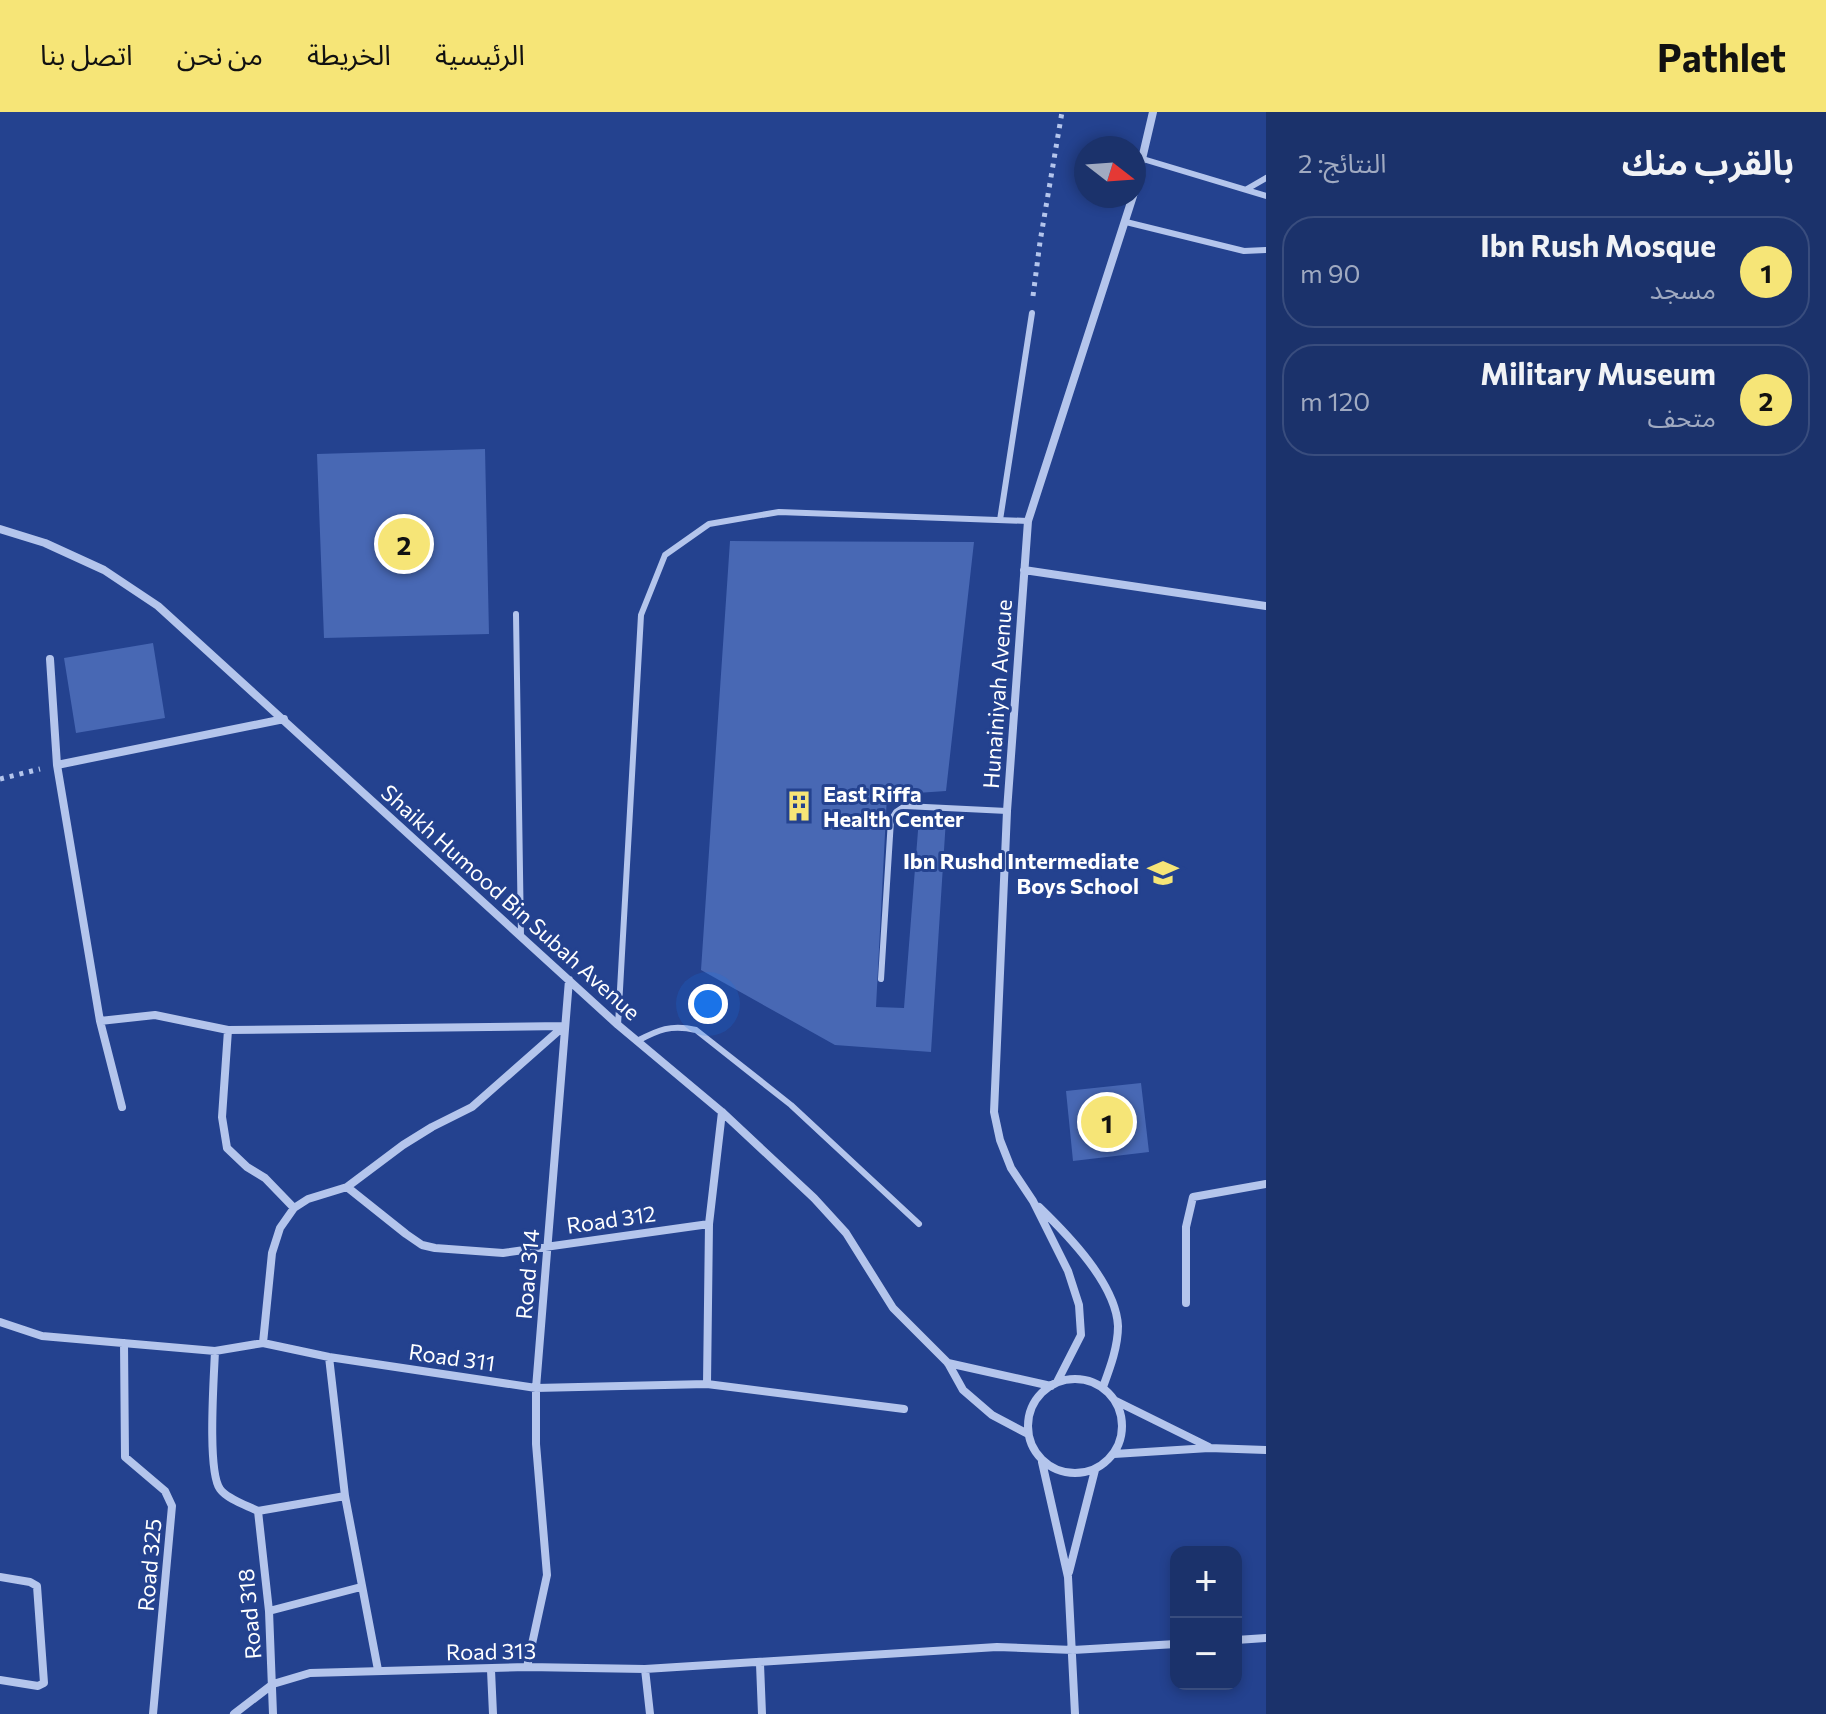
<!DOCTYPE html>
<html lang="ar">
<meta charset="utf-8">
<style>
:root{--surface:#1b326b;--page:#283e73;--text:#f1f3f6;--muted:#a0aac1;--line:#394d7e;--accent:#f6e577}
body{margin:0;font-family:Commissioner,"Noto Sans Arabic",sans-serif;background:var(--page);color:var(--text);direction:rtl}
.controls{position:absolute;right:24px;bottom:24px;display:grid;overflow:hidden;border-radius:16px;box-shadow:0 4px 12px #0003}
.controls button{width:72px;height:72px;display:grid;place-items:center;padding:0;border:0;border-bottom:2px solid var(--line);background:var(--surface);color:var(--text);font:40px sans-serif}
.compass{position:absolute;left:1074px;top:24px;width:72px;height:72px;border-radius:50%;background:var(--surface);box-shadow:0 4px 12px #0003;rotate:107deg}
.you{position:absolute;left:708px;top:892px;width:28px;height:28px;margin:-20px;border:6px solid #fff;border-radius:50%;background:#1a73e8;box-shadow:0 0 0 12px #1a73e833}
.badge{display:grid;place-items:center;width:52px;height:52px;border-radius:50%;background:var(--accent);color:#111;font-size:26px;font-weight:700}
.pin{position:absolute;translate:-50% -50%;border:4px solid #fff;box-shadow:0 2px 8px #0006}
.list{margin:0;padding:0;list-style:none}
h2{display:flex;justify-content:space-between;align-items:center;height:104px;margin:0;padding:0 32px;font-size:34px}
h2 small{font-size:26px;font-weight:400;color:var(--muted)}
.list li{display:grid;grid-template-columns:52px 1fr auto;gap:24px;align-items:center;box-sizing:border-box;height:112px;margin:0 16px 16px;padding:0 16px;border:2px solid var(--line);border-radius:32px}
.list b{display:block;font-size:30px;white-space:nowrap}
.list p{margin:0;font-size:26px;white-space:nowrap;color:var(--muted)}
.list em{font-size:26px;font-style:normal;color:var(--muted)}
.map{position:relative;flex:none;width:1266px;height:1602px;overflow:hidden;direction:ltr}
header{display:flex;align-items:center;gap:48px;box-sizing:border-box;height:112px;padding:0 40px;background:var(--accent);color:#111}
header strong{font-size:38px}
nav{display:flex;gap:44px;margin-inline-start:auto;font-size:28px}
main{display:flex}
aside{flex:1;background:var(--surface)}
.map>svg:first-child{display:block}
.building{fill:#4868b4}
.lines{fill:none;stroke-linecap:round;stroke-linejoin:round}
.path{stroke:#b4c5ec;stroke-width:5;stroke-dasharray:4 6;stroke-linecap:butt}
.lane{stroke:#b4c5ec;stroke-width:6}
.street{stroke:#b4c5ec;stroke-width:8}
.labels{text-anchor:middle;dominant-baseline:central;stroke-width:6;stroke-linejoin:round;paint-order:stroke}
.street-label{font-size:22px;fill:#fff;stroke:#24428f}
.poi-label{font-size:22px;font-weight:bold;fill:#fff;stroke:#24428f;text-anchor:start}
</style>
<header>
<strong>Pathlet</strong>
<nav><a>الرئيسية</a><a>الخريطة</a><a>من نحن</a><a>اتصل بنا</a></nav>
</header>
<main>
<aside>
<h2>بالقرب منك<small>النتائج: 2</small></h2>
<ul class="list">
<li><span class="badge">1</span><div><b>Ibn Rush Mosque</b><p>مسجد</p></div><em>90 m</em></li>
<li><span class="badge">2</span><div><b>Military Museum</b><p>متحف</p></div><em>120 m</em></li>
</ul>
</aside>
<div class="map">
<svg width="1266" height="1602" viewBox="0 0 1266 1602">
<rect width="100%" height="100%" fill="#24428f"/>
<path class="building" d="M485,337L489,522L324,526L317,342Z
M730,429L974,430L946,679L887,683L876,895L904,896L919,706L946,707L931,940L835,933L701,858Z
M153,531L165,606L76,621L64,546Z
M1141,971L1149,1040L1073,1049L1066,979Z"/>
<g class="lines">
<path class="path" d="M1033,184L1040,130L1062,0
M0,667L40,657"/>
<path class="lane" d="M1143,47L1266,84
M1247,77L1266,66
M1126,110L1244,139L1266,138
M1000,408L1032,201
M516,502L521,824
M881,867L891,708L896,700L905,694L1007,699
M618,913L641,503L665,443L709,412L779,400L1028,409
M637,929C658,918 671,912 696,918L791,993L919,1112"/>
<path class="street" d="M1134,81L1153,0
M0,417L45,431L104,458L158,494L618,913L722,1000L814,1086L846,1121L893,1196L948,1251L963,1278L992,1303L1028,1322
M1024,458L1266,494
M50,547L57,653L100,909L122,995
M57,653L284,607
M100,909L155,903L228,918L564,914
M228,918L222,1005L227,1036L247,1055L265,1066L294,1096
M347,1075L406,1122L422,1133L435,1136L503,1141L709,1112
M1039,1095C1068,1123 1116,1172 1118,1214C1118,1235 1110,1256 1103,1275
M1186,1191V1115L1193,1085L1266,1072
M0,1210L42,1224L215,1239L263,1231L329,1245L536,1276L707,1272L904,1297
M124,1231L125,1345L165,1379L172,1394L153,1602
M263,1231L272,1141L280,1116L294,1096L308,1087L347,1075L403,1033L432,1015L472,995L564,914
M215,1239C214,1265 207,1359 220,1377C227,1387 246,1393 258,1399L269,1499L273,1602
M329,1245L345,1384L378,1558
M948,1251L1051,1274
M1028 1314a47 47 0 1 1 94 0a47 47 0 1 1-94 0Z
M1057,1270L1081,1223L1079,1193L1068,1159L1033,1089L1011,1056L1000,1028L994,1000L1007,699L1028,409L1133,84
M707,1272L709,1112L722,1000
M1116,1289L1209,1335
M1114,1342L1209,1336L1266,1338
M1042,1350L1068,1465L1075,1602
M258,1399L345,1384
M1069,1460L1095,1358
M0,1465L30,1470L37,1474L44,1571L38,1574L0,1568
M269,1499L361,1475
M1236,1528L1266,1526
M760,1552L762,1602
M527,1555L547,1463L536,1332V1276L569,868
M645,1557L650,1602
M491,1558L493,1602
M234,1602L273,1572L310,1561L527,1555L645,1557L997,1535L1073,1538L1176,1532"/>
</g>
<defs>
<g id="building-bare" transform="scale(2.4)"><path d="M-4-6H4V6H1V3H-1V6H-4ZM-2.5-4.3h1.7v1.8h-1.7ZM.8-4.3h1.7v1.8H.8ZM-2.5-1h1.7V.8h-1.7ZM.8-1h1.7V.8H.8Z" fill="#f6e577" stroke="#24428f" stroke-width="2.5" paint-order="stroke"/></g>
<g id="school-bare" transform="scale(2.4)"><path d="M0-5L7-2L0 1L-7-2ZM-4 1L0 2.5L4 1V4Q0 6-4 4Z" fill="#f6e577" stroke="#24428f" stroke-width="2.5" paint-order="stroke"/></g>
</defs>
<g fill-rule="evenodd">
<use href="#building-bare" x="799" y="694"/>
<use href="#school-bare" x="1163" y="761"/>
</g>
<g class="labels">
<g class="street-label">
<text transform="translate(997 582) rotate(-86)">Hunainiyah Avenue</text>
<text transform="translate(511 790) rotate(42)">Shaikh Humood Bin Subah Avenue</text>
<text transform="translate(611 1107) rotate(-8)">Road 312</text>
<text transform="translate(527 1162) rotate(-85)">Road 314</text>
<text transform="translate(452 1245) rotate(8)">Road 311</text>
<text transform="translate(149 1453) rotate(-85)">Road 325</text>
<text transform="translate(249 1502) rotate(-95)">Road 318</text>
<text transform="translate(491 1539) rotate(-1)">Road 313</text>
</g>
<g class="poi-label">
<text x="823" y="681">East Riffa<tspan x="823" dy="25">Health Center</tspan></text>
<text x="1139" y="748" text-anchor="end">Ibn Rushd Intermediate<tspan x="1139" dy="25">Boys School</tspan></text>
</g>
</g>
</svg>
<div class="controls">
<button>+</button>
<button>−</button>
</div>
<svg class="compass" viewBox="-18 -18 36 36"><path d="M0-13l5 13h-10z" fill="#e53935"/><path d="M0 13l5-13h-10z" fill="#a0aac1"/></svg>
<div class="you"></div>
<div class="pin badge" style="left:1107px;top:1010px">1</div>
<div class="pin badge" style="left:404px;top:432px">2</div>
</div>
</main>
